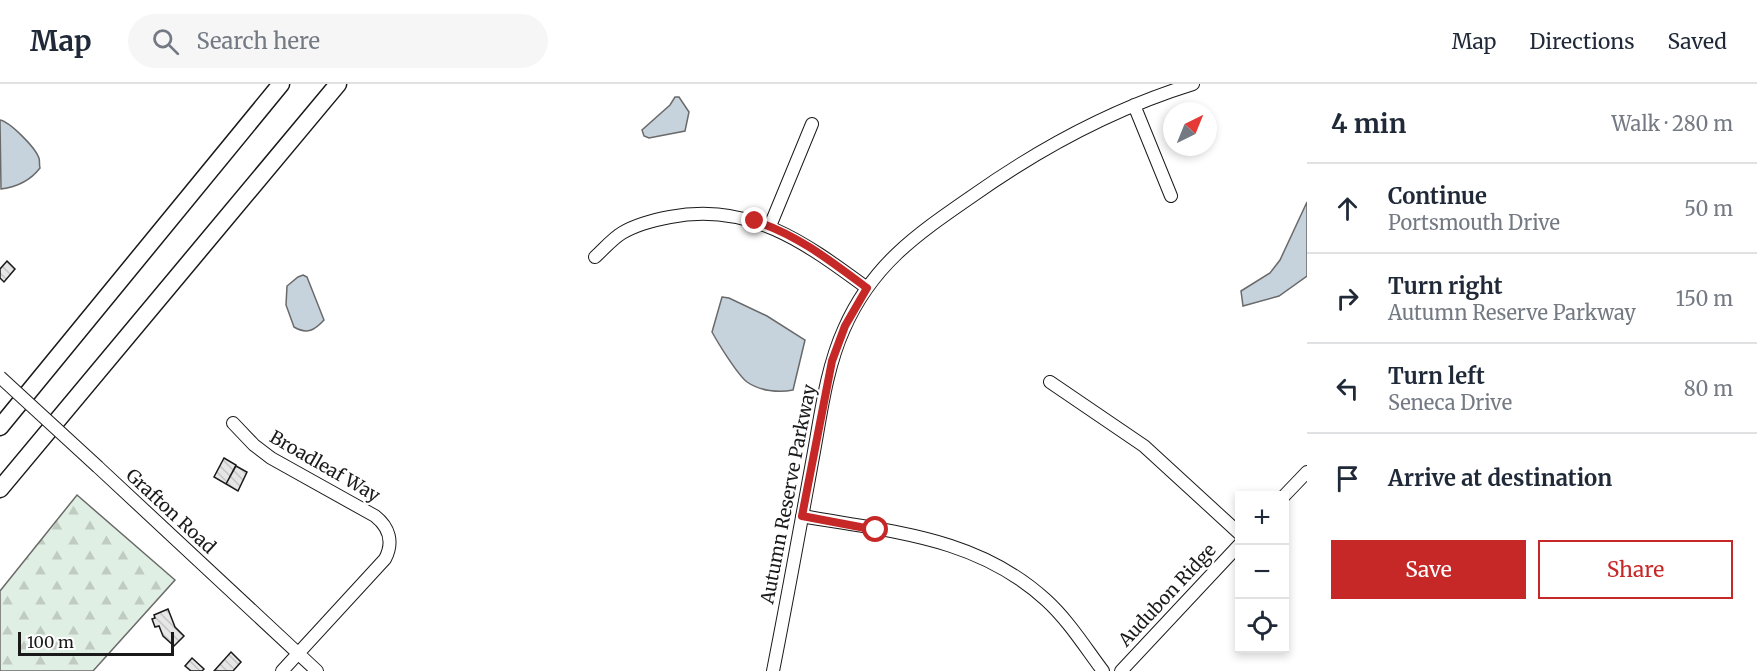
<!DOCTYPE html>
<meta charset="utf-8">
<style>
:root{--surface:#fff;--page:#f6f6f7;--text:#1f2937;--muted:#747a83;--line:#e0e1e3;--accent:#c62828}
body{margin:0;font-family:Merriweather,serif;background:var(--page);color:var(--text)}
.controls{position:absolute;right:18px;bottom:18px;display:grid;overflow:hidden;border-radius:0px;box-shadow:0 3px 9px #0003}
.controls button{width:54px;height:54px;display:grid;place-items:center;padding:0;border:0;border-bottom:2px solid var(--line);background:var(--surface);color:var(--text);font:30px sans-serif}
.compass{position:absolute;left:1163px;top:18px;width:54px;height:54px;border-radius:50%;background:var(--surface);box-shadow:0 3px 9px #0003;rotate:43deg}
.scale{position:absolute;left:18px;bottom:15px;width:156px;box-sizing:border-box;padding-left:6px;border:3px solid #1a1a1a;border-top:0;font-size:16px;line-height:21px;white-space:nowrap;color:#1a1a1a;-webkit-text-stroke:4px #fff;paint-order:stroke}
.stop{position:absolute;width:18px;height:18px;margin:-14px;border:4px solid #c62828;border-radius:50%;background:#fff}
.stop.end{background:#c62828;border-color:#fff;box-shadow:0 2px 6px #0008}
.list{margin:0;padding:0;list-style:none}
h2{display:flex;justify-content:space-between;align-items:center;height:78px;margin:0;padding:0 24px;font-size:26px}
h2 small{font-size:20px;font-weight:400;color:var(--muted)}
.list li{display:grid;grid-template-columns:39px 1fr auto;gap:18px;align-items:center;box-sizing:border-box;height:90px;padding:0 24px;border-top:2px solid var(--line)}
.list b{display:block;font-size:22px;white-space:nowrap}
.list p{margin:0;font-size:20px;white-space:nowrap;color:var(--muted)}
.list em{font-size:20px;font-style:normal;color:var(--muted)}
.actions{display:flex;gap:12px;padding:18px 24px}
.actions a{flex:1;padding:14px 0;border:2px solid var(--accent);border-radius:0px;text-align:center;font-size:21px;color:var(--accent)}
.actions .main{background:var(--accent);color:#fff}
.icon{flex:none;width:33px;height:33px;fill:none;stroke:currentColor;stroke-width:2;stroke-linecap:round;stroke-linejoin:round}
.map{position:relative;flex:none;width:1307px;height:587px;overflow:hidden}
header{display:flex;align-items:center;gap:36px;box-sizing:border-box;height:84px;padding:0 30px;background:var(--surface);border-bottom:2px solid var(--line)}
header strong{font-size:28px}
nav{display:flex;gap:33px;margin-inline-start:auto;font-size:21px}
.search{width:420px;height:54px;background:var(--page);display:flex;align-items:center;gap:15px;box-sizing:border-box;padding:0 21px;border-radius:33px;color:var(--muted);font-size:22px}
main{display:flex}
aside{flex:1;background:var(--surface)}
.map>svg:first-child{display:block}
.forest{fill:url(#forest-firs);stroke:#6a6a6a;stroke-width:1.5}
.water{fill:#c6d2dc;stroke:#6a6a6a;stroke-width:1.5}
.building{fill:url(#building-back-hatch);stroke:#1a1a1a;stroke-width:1.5}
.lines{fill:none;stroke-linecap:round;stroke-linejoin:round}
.minor-casing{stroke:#1a1a1a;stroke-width:14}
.highway-casing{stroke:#1a1a1a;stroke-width:19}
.minor{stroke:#fff;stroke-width:12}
.highway{stroke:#fff;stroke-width:16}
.minor-bridge-casing{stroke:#1a1a1a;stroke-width:14;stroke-linecap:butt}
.minor-bridge{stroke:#fff;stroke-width:12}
.route{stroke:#c62828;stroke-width:8}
.labels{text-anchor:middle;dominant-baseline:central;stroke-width:4.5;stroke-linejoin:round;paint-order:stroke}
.street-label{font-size:18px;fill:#1a1a1a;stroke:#fff}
</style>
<header>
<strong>Map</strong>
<div class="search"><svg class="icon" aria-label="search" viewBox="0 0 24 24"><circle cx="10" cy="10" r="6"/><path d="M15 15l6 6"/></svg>Search here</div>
<nav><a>Map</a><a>Directions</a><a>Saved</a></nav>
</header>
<main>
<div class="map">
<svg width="1307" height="587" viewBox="0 0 1307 587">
<defs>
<pattern id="forest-firs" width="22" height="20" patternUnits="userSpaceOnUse" patternTransform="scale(1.5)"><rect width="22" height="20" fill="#e0efe3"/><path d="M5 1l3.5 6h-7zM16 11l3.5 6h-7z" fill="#c0ccc2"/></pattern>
<pattern id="building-back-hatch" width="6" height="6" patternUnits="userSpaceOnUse" patternTransform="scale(1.5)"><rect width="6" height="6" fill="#e6e6e6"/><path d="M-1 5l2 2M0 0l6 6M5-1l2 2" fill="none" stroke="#c5c5c5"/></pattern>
</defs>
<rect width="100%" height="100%" fill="#fff"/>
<path class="forest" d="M77,411L175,496L93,587H0V507Z"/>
<path class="water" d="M675,13H679L689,28L685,47L649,54L644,52L642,46L670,21Z
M0,36C10,38 35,63 39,74C40,77 39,81 40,84C30,97 17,103 1,105Z
M1307,118V192L1279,212L1243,222L1241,207L1270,189L1280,176Z
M303,191L307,193L324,236C315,246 307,251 294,243L286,221L287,202L298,193Z
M722,213L729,214L767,232L805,256L793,306C779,309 760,307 747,298C737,290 718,259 712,248Z"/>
<path class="building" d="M7,177L15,185L4,198L0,194V185Z
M224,374L236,381L226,400L214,393Z
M236,382L247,388L238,407L226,400Z
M168,525L175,543L184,552L174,562L163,552L159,542L155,543L152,535L155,534L154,531Z
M231,568L241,578L233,587H214Z
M192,574L204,585L202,587H191L185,582Z"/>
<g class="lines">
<g class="minor-casing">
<path id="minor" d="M1134,21L1171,112
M770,142L812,40
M595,173C604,165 612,155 622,149C637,140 654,136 670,133C750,117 807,160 867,204
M1050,298L1144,362L1240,450
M233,339L254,361L271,374L375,432C389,443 394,458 385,475L282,587
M98,383L317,587
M1284,412L1307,388
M802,432C890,448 976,452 1046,516C1068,536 1085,563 1103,587
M773,587C787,516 800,444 813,373C821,330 826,285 844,245C872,181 916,151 971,113C1040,64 1112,25 1193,0
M1121,587L1240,460"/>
</g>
<g class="highway-casing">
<path id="highway" d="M0,343L281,0
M0,405L338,0"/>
</g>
<use href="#minor" class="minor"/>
<use href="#highway" class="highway"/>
<g class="minor-bridge-casing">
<path id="minor-bridge" d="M0,293L98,383"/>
</g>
<use href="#minor-bridge" class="minor-bridge"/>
</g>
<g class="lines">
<path class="route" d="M755,137C798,151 832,178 867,204L845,242L832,277L802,432L876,446"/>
</g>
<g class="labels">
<g class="street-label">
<text transform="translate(325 382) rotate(30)">Broadleaf Way</text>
<text transform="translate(788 410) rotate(-79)">Autumn Reserve Parkway</text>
<text transform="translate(171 427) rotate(43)">Grafton Road</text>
<text transform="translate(1167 511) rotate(-47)">Audubon Ridge</text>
</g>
</g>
</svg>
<div class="controls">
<button>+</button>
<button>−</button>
<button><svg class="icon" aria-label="locate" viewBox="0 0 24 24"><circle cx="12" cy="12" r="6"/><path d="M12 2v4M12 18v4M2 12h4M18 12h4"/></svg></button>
</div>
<svg class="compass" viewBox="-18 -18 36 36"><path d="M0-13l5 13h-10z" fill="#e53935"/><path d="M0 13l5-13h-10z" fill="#747a83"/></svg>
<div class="scale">100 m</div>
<div class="stop" style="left:876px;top:446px"></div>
<div class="stop end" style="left:755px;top:137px"></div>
</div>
<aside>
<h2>4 min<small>Walk · 280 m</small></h2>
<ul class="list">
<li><svg class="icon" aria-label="ahead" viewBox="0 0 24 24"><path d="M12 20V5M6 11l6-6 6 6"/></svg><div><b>Continue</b><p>Portsmouth Drive</p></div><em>50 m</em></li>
<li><svg class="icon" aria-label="right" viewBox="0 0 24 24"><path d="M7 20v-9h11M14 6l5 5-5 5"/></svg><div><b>Turn right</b><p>Autumn Reserve Parkway</p></div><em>150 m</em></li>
<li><svg class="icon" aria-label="left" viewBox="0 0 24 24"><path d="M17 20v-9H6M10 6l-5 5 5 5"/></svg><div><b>Turn left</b><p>Seneca Drive</p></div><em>80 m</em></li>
<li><svg class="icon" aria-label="arrive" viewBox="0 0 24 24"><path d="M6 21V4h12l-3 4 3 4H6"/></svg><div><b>Arrive at destination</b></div></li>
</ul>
<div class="actions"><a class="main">Save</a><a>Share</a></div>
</aside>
</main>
